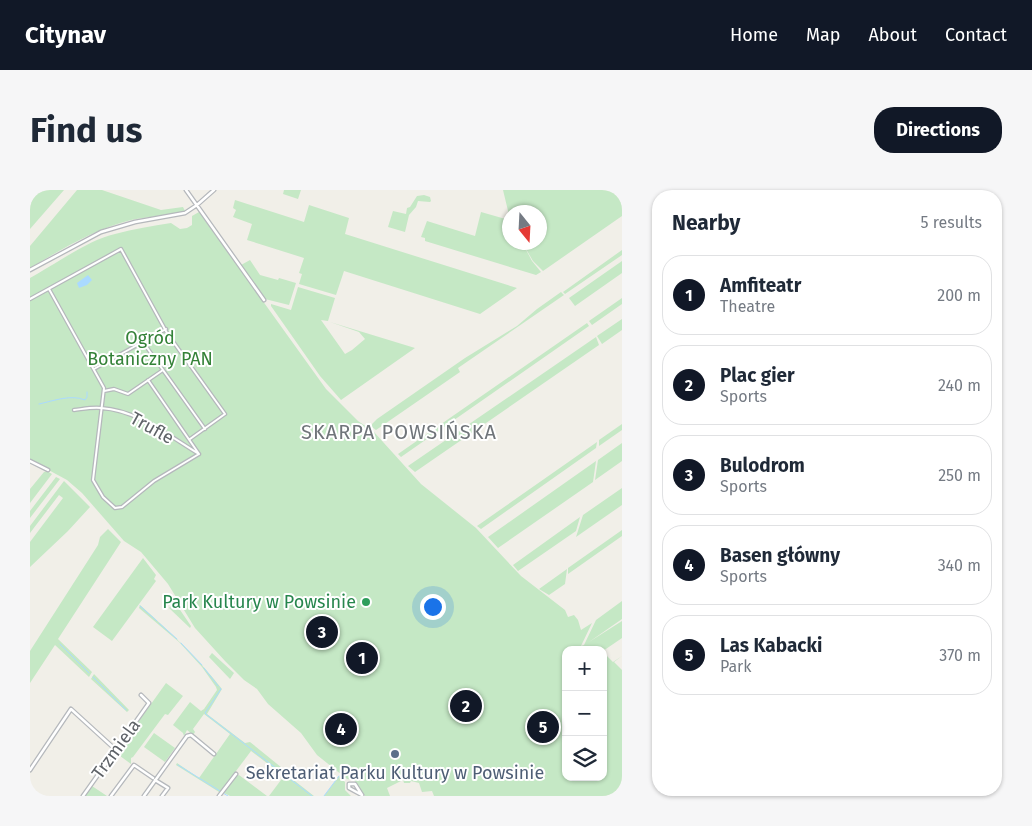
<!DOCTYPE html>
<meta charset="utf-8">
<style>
:root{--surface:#fff;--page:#f6f6f7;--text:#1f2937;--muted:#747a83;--line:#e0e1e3;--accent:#111827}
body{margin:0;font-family:"Fira Sans",sans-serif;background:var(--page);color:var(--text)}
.controls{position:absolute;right:15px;bottom:15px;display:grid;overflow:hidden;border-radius:10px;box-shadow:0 1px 4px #0004}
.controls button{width:45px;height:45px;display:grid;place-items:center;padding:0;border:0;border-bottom:1px solid var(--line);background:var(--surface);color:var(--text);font:25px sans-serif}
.compass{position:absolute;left:472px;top:15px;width:45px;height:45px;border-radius:50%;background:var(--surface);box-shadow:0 1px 4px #0004;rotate:162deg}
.you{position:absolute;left:402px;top:416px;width:18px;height:18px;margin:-12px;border:4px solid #fff;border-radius:50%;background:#1a73e8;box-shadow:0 0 0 8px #1a73e833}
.badge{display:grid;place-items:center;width:32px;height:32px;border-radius:50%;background:var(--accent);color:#fff;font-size:16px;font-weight:700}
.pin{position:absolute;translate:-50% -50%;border:2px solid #fff;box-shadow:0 1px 5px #0006}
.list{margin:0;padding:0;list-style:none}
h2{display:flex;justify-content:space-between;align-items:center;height:65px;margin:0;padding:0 20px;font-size:21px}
h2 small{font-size:16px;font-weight:400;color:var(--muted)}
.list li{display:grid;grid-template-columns:32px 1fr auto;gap:15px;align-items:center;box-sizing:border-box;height:80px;margin:0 10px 10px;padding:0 10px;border:1px solid var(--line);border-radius:20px}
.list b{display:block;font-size:19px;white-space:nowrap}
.list p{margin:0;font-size:16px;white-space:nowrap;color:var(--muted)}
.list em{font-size:16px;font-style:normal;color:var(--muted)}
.icon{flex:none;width:28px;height:28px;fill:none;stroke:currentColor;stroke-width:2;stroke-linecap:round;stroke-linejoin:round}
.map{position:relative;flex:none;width:592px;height:606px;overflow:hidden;border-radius:20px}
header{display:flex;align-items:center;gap:30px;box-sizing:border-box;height:70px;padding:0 25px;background:var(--accent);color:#fff}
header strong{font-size:24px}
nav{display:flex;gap:28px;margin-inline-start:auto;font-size:18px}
.intro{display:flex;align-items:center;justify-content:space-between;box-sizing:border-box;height:120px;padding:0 30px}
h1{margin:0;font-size:35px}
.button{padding:12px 22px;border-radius:20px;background:var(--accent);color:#fff;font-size:18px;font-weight:700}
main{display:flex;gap:30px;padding:0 30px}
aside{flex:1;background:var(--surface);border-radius:20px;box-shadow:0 1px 4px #0004}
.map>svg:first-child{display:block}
.green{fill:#c5e8c5}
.water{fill:#aadaff}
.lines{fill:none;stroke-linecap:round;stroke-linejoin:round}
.stream{stroke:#aadaff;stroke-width:1}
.pedestrian-casing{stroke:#b5b8bc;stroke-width:4.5}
.minor-casing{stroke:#b5b8bc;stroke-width:5}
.pedestrian{stroke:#fff;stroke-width:2}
.minor{stroke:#fff;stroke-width:2.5}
.leisure-dot{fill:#2e9e5b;stroke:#fff;stroke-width:2}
.service-dot{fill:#5c6f8a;stroke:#fff;stroke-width:2}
.labels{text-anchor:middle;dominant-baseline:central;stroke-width:4;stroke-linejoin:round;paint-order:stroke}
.park-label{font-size:18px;fill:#348238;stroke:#fff}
.street-label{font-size:18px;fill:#5f6368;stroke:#fff}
.leisure-label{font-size:18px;fill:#27864d;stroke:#fff;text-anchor:end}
.service-label{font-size:18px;fill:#4e5e75;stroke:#fff}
.quarter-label{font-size:20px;letter-spacing:1px;fill:#70757a;stroke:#fff}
</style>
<header>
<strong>Citynav</strong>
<nav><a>Home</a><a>Map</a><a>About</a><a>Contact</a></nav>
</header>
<div class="intro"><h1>Find us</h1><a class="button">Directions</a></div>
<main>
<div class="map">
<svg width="592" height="606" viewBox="0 0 592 606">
<rect width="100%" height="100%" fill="#f1efe8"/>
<path class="green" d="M0,0H34L0,39Z
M47,0H72L131,20L153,17L155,21C138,27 119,26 101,30C65,39 32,59 0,78V56Z
M254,0H271L268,9L253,4Z
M473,0H592V26L513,81L503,71L493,54L502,71L511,82L506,85L395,51V48L391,47L397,31L445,46L451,22L479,30L480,52H510V22H480L479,25Z
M394,5L400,7L401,11L400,12L388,11L386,17L379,25L375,42L358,37L363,21L376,24L377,18L380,17L387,6Z
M205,10L274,32L279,15L319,28L315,44L487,98L450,124L314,81L306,105L269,94L272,84L269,83L274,68L217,50L222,34L203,27L206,20L203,18Z
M169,22L296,199L328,231L344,242L391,294L446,338L491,386L535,420L538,427L544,425L548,430L551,440L562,433L551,456L554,455L566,430L592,411V429L559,452L592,431V448L573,461V460H536V587H573V462L583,472L592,466L584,472L592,480V606H404L402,601L392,602L389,593L381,591L380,593H374L373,590L357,598L360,606H335L324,590L317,589L287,565L271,543L238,514L227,499L214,490L195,471L165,438L138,394L122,375L111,362L94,351L52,303L37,290L0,270V88C24,75 58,50 85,44C104,39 122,36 141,33L150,39L157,38L162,35V26Z
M592,60V65L535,104L533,102Z
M220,70L230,85L248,90L249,88L266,93L259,115L235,109L211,75Z
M592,71V83L545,116L539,108Z
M268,97L305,108L298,131L291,130L315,164L322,160L335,149L329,142L300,132L385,158L311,210L290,186L241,116V114L261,120Z
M531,102L534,105L428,178L430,182L346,240L342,237V234L347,229L435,168L487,136L507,119Z
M592,108V114L562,135L559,131Z
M592,129V140L572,154L567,146Z
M557,133L559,136L371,267L368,264Z
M566,147L569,155L385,282L378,276Z
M592,234V240L569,256V250Z
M567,252L566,258L451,339L447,336Z
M592,253V271L565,290L568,270Z
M566,271L563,292L468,358L458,347Z
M17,281L22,284L0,313V299L14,282Z
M26,287L30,289L0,328V321Z
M34,291L60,317L38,341L0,377V352L33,308L29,305L0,343V336Z
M592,298V315L546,347L553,325Z
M550,327L546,341L488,381L483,375Z
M78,339L91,352L28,449L62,482L59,487L25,455L0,493V461L68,355L70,347Z
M592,340V346L538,384V378Z
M113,368L126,385L124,389L126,391L82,451L63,437Z
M537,379L535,394L519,405L509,399Z
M144,411L161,436L160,438L139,418Z
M110,415C140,442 167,467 192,499L177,524L215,553L220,552L257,582L256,584L284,606H239L254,586L221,561L191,601L189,602L146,575L147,573L169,588L200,544L174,524L163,539L165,542L163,545L157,540L154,546L153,543L143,535L160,512L171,521L174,519L187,500L186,497L172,477L149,452L109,418Z
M182,463L204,483L200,489L179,467Z
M64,484L99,520L97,522L61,489Z
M136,493L153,506L138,525L135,524L103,567L101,568V574L86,563Z
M124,543L145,558L135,572L114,557Z
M209,585L237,606H200L194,603L206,586Z
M309,586L315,592V600L321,606H294Z
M62,596L77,606H55Z"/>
<path class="water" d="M58,85L62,90L57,95L49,98L47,93Z"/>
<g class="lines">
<path class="stream" d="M9,214C23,211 41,204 55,210L57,207V202
M110,416L127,431
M129,433L147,449
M151,453L172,475
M30,454L59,483
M174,478L188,496
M63,487L96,520
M190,498L191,499L175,523L177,525L282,606
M148,575L190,601
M0,599L3,606
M193,603L198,606
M294,606L309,586"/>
<g class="pedestrian-casing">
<path id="pedestrian" d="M19,99L74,198L63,290L73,307L85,318L92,317L124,291L169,264
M0,109L91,59L137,143L195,224L160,249
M113,152L175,239
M64,179L136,139
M118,190L169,264
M74,201L84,199L98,204L133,180
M44,220C53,219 62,217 71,218C107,220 139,246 169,264"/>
</g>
<g class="minor-casing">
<path id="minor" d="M156,0L234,110
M0,80L71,42L105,32L155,23L167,15L184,0
M0,271L18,280
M0,580L41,519L86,560
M125,590L138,598L132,606
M332,605L319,598V594H325L332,605V606
M53,606L119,513L111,505
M81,606L104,575L123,588
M114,606L157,546L161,545L184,564
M189,606L206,584"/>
</g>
<use href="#pedestrian" class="pedestrian"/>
<use href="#minor" class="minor"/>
</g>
<circle class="leisure-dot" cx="336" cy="412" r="5"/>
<circle class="service-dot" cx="365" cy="564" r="5"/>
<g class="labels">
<g class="park-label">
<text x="120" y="148">Ogród<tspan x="120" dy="21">Botaniczny PAN</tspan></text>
</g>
<g class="street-label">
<text transform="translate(122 238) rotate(29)">Trufle</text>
<text transform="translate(86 559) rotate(-54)">Trzmiela</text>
</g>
<g class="leisure-label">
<text x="326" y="412">Park Kultury w Powsinie</text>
</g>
<g class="service-label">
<text x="365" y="583">Sekretariat Parku Kultury w Powsinie</text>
</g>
<g class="quarter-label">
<text x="369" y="242">SKARPA POWSIŃSKA</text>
</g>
</g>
</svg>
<div class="controls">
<button>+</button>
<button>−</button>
<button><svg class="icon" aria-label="layers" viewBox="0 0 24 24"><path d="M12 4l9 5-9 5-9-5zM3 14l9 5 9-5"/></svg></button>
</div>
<svg class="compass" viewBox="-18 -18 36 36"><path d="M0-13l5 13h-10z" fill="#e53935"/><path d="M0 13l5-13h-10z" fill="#747a83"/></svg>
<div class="you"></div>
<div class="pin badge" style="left:332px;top:468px">1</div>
<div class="pin badge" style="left:436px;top:516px">2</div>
<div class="pin badge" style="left:292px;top:442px">3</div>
<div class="pin badge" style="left:311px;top:539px">4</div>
<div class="pin badge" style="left:513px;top:537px">5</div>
</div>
<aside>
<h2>Nearby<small>5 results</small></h2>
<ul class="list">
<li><span class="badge">1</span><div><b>Amfiteatr</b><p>Theatre</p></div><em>200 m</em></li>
<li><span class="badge">2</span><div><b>Plac gier</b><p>Sports</p></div><em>240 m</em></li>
<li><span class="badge">3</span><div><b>Bulodrom</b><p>Sports</p></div><em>250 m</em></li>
<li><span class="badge">4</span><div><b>Basen główny</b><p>Sports</p></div><em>340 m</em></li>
<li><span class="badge">5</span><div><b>Las Kabacki</b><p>Park</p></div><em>370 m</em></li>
</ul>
</aside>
</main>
